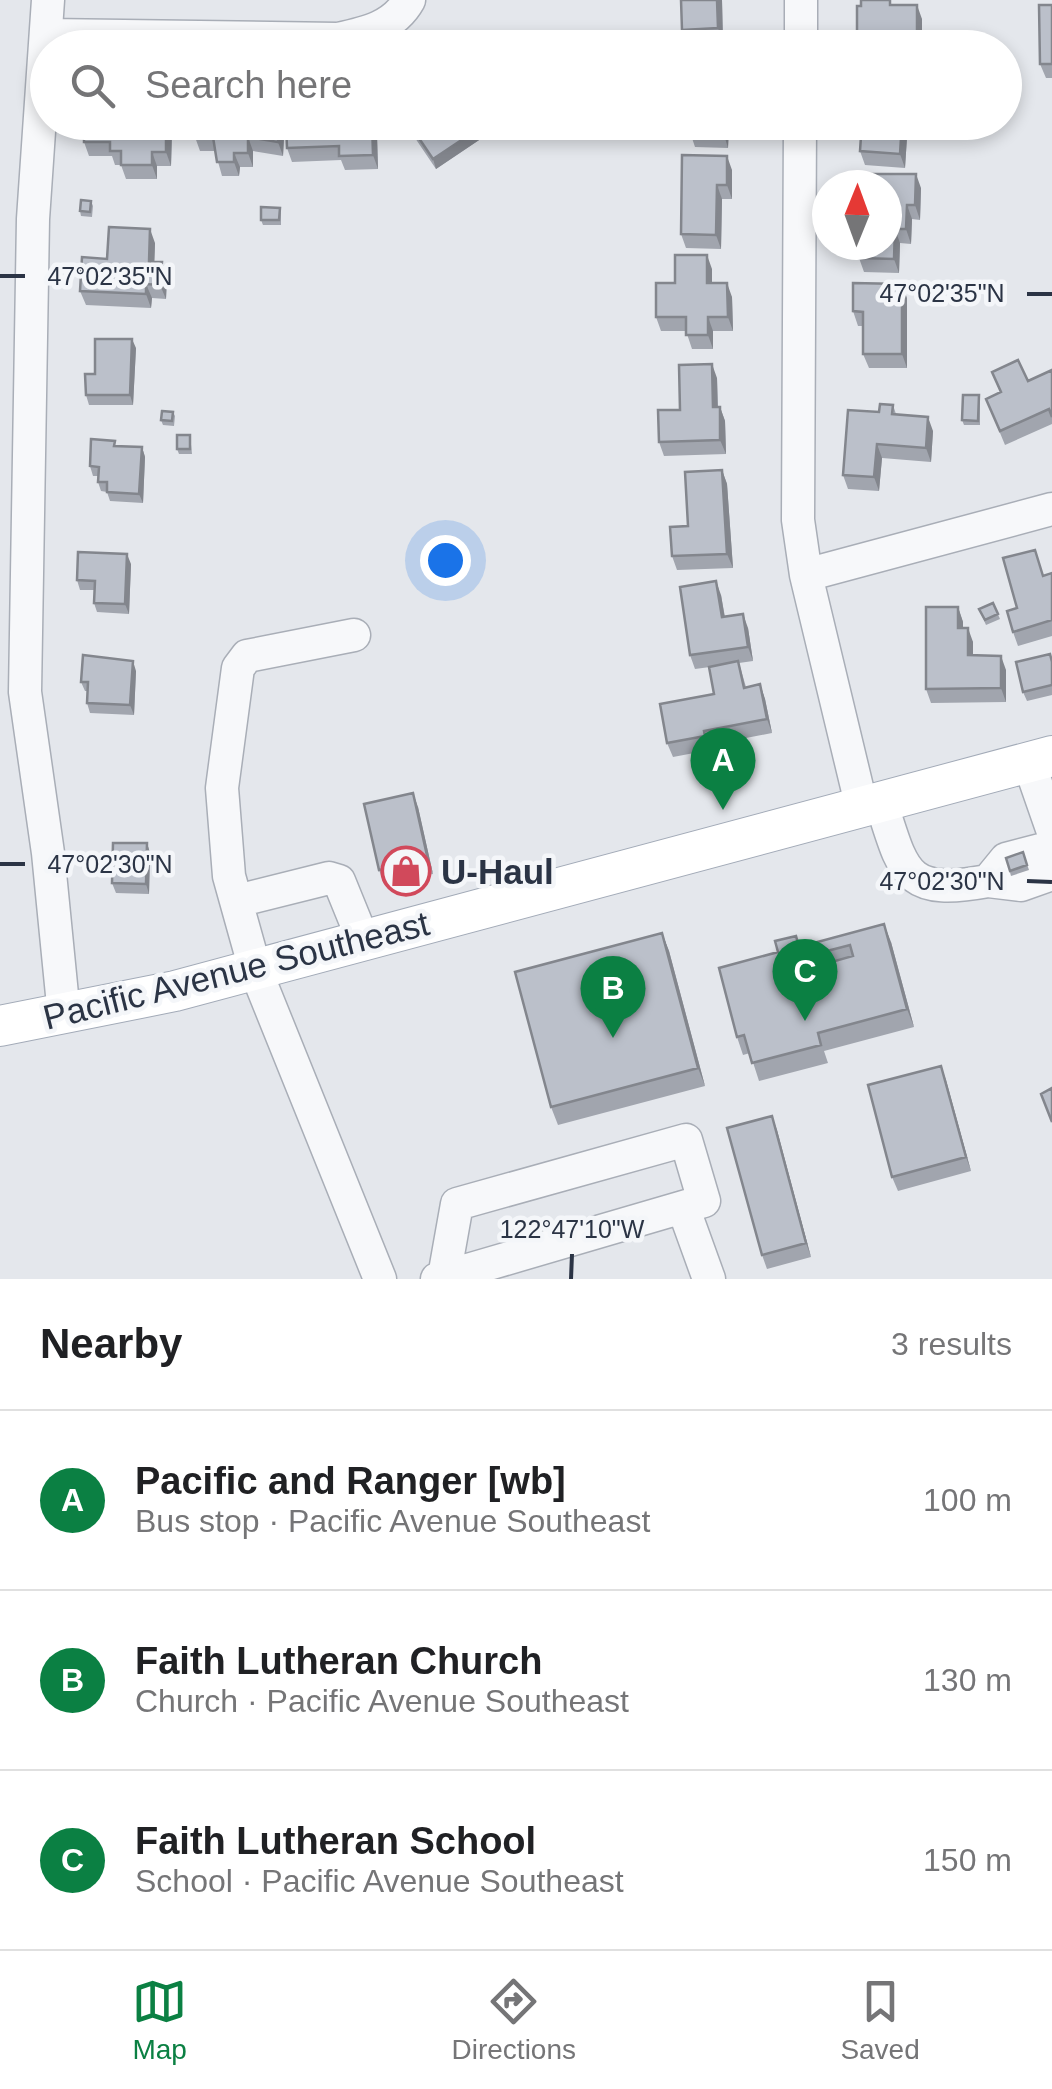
<!DOCTYPE html>
<meta charset="utf-8">
<style>
:root{--surface:#fff;--page:#f6f6f6;--text:#202124;--muted:#757577;--line:#e0e0e0;--accent:#0b8043}
body{margin:0;font-family:Arial,sans-serif;background:var(--page);color:var(--text)}
.compass{position:absolute;left:812px;top:170px;width:90px;height:90px;border-radius:50%;background:var(--surface);box-shadow:0 5px 15px #0003;rotate:1deg}
.you{position:absolute;left:445px;top:560px;width:35px;height:35px;margin:-25px;border:8px solid #fff;border-radius:50%;background:#1a73e8;box-shadow:0 0 0 15px #1a73e833}
.badge{display:grid;place-items:center;width:65px;height:65px;border-radius:50%;background:var(--accent);color:#fff;font-size:32px;font-weight:700}
.pin{position:absolute;translate:-50% -82px;filter:drop-shadow(0 2px 5px #0008)}
.pin::after{content:'';position:absolute;top:52px;width:35px;height:30px;background:inherit;clip-path:polygon(0 0,100% 0,50% 100%)}
.list{margin:0;padding:0;list-style:none}
h2{display:flex;justify-content:space-between;align-items:center;height:130px;margin:0;padding:0 40px;font-size:42px}
h2 small{font-size:32px;font-weight:400;color:var(--muted)}
.list li{display:grid;grid-template-columns:65px 1fr auto;gap:30px;align-items:center;box-sizing:border-box;height:180px;padding:0 40px;border-top:2px solid var(--line)}
.list b{display:block;font-size:38px;white-space:nowrap}
.list p{margin:0;font-size:32px;white-space:nowrap;color:var(--muted)}
.list em{font-size:32px;font-style:normal;color:var(--muted)}
.icon{flex:none;width:55px;height:55px;fill:none;stroke:currentColor;stroke-width:2;stroke-linecap:round;stroke-linejoin:round}
.map{position:relative;flex:none;width:1052px;height:1279px;overflow:hidden}
.search{position:absolute;background:var(--surface);box-shadow:0 5px 15px #0003;left:30px;right:30px;top:30px;height:110px;display:flex;align-items:center;gap:25px;box-sizing:border-box;padding:0 35px;border-radius:55px;color:var(--muted);font-size:38px}
.sheet{height:670px;background:var(--surface)}
nav{display:flex;justify-content:space-around;align-items:center;box-sizing:border-box;height:140px;border-top:2px solid var(--line);background:var(--surface);font-size:28px;color:var(--muted)}
nav a{display:grid;justify-items:center;gap:5px}
nav .on{color:var(--accent)}
.map>svg:first-child{display:block}
.lines{fill:none;stroke-linecap:round;stroke-linejoin:round}
.minor-casing{stroke:#a9aeb7;stroke-width:35}
.major-casing{stroke:#a3abb8;stroke-width:42}
.minor{stroke:#f7f8fa;stroke-width:32}
.major{stroke:#fff;stroke-width:40}
.wall{fill:#a1a5ae}
.shaded-wall{fill:#83868d}
.building{fill:#bbc0ca;stroke:#83868d;stroke-width:2.5;fill-rule:evenodd}
.ticks{fill:none;stroke:#2b3445;stroke-width:4}
.labels{text-anchor:middle;dominant-baseline:central;stroke-width:9;stroke-linejoin:round;paint-order:stroke}
.poi-label{font-size:35px;font-weight:bold;fill:#2b3445;stroke:#f4f6f9;text-anchor:start}
.street-label{font-size:35px;fill:#2b3445;stroke:#f4f6f9}
.ticks-label{font-size:25px;text-anchor:middle;fill:#2b3445;stroke:#f4f6f9;stroke-width:9;stroke-linejoin:round;paint-order:stroke}
</style>
<div class="map">
<svg width="1052" height="1279" viewBox="0 0 1052 1279">
<rect width="100%" height="100%" fill="#e4e7ec"/>
<g class="lines">
<g class="minor-casing">
<path id="minor" d="M48,0L33,219L25,692L48,853L64,1015
M48,35L338,39C366,33 394,27 409,0
M801,48V0
M800,122L798,520L806,575L862,808
M806,575L1052,509
M354,635L247,656L238,668L222,788L229,876L255,969L380,1279
M1029,763L1052,829
M881,802C904,874 905,896 988,881
M1052,847L1006,859L988,881L1021,885L1052,874
M237,901L329,878L339,881L363,940
M683,1207L709,1279
M437,1279L444,1277L683,1207L704,1201L686,1140L457,1204L444,1277"/>
</g>
<g class="major-casing">
<path id="major" d="M0,1026L175,991L1052,756"/>
</g>
<use href="#minor" class="minor"/>
<use href="#major" class="major"/>
</g>
<path class="wall" d="M722,0L723,43L687,44L682,30Z
M895,5L922,19V48H860L857,39L861,6Z
M1052,5V78H1046L1040,64Z
M84,122H169L172,131L171,166H157V179H126L121,165H115L112,156H89L84,142Z
M373,122L377,135L378,169L345,170L341,160L292,162L287,148Z
M692,122H732V126H729L728,148L695,147L692,138Z
M862,122H908L905,168L865,165L860,151Z
M279,123L284,137L283,156L253,151V167H240L239,176H222L215,151H200L195,137Z
M410,125L491,132L436,169L413,135Z
M682,155L732,170V199H722L721,249L686,248L681,234Z
M887,185L921,188L920,220L912,219L911,244L900,243L899,273L864,272L859,258Z
M91,201L93,206L92,217L81,216L80,211Z
M280,208L281,213V225H263L261,220Z
M155,243L154,262L167,276L166,299L152,298L151,308L86,305L80,291L107,259Z
M712,269V283L732,297L733,331H713V349H692L686,331H661L656,317L675,283Z
M907,298V368H869L863,354V326H858L853,311Z
M136,348L133,405H89L86,395L95,374Z
M1052,370V424L1005,445L986,399L1000,392L992,372L1028,381Z
M717,378L718,407H720L725,421L726,454L664,456L659,442L680,410Z
M979,395L980,400V425H964L962,420Z
M893,405L896,414L933,431L931,462L882,458L879,491L848,489L843,475L879,412Z
M173,412L175,416L174,426L163,425L161,420Z
M190,435L192,454H179L177,449Z
M116,446L142,447L145,457L143,503L110,501L107,492L101,491L98,482V476H93L90,466Z
M722,470L727,484L733,568L677,570L672,556Z
M131,564L129,614L97,612L94,603V590H80L77,580Z
M1052,573V636L1018,646L1013,632L1017,608L1044,576Z
M721,595L725,617L748,628L753,661L739,663L746,687L760,684L765,699L772,733L710,745V750L673,757L667,743L714,694L710,667L695,669L690,655Z
M993,603L1000,619L986,625L979,609Z
M958,607L963,622V628L973,642V656L1006,670V702L931,703L926,689Z
M1052,660V695L1027,701L1023,692Z
M136,671L134,715L90,713L87,703V691H85L81,682Z
M418,807L433,874L384,884L379,870Z
M147,843L150,853L149,894L116,893L112,883Z
M1023,852L1029,870L1011,876L1006,858Z
M662,933L669,951L705,1086L558,1125L551,1107Z
M891,942L914,1027L824,1051L828,1063L759,1081L750,1053L743,1055L737,1037L800,947Z
M941,1066L971,1171L898,1191L892,1177Z
M772,1116L811,1257L767,1269L762,1255Z"/>
<path class="shaded-wall" d="M717,0H722L723,43L718,28Z
M917,5L922,19V48H920L917,38Z
M166,122H169L172,131L171,166L166,152Z
M373,122L377,135L378,169L373,155Z
M725,122H727L729,126L728,148L725,138Z
M902,122H908L905,168L900,154Z
M279,123L284,137L283,156L278,142Z
M487,123L491,132L436,169L433,159Z
M248,137L253,151V167L248,153Z
M152,152L157,166V179L152,165Z
M234,153L240,167L239,176L234,162Z
M727,156L732,170V199L727,185Z
M916,174L921,188L920,220L915,205Z
M717,185L722,199L721,249L716,235Z
M907,205L912,219L911,244L906,229Z
M150,229L155,243L154,276L149,262Z
M895,229L900,243L899,273L894,259Z
M707,255L712,269V297L707,283Z
M162,262L167,276L166,299L160,285Z
M727,283L732,297L733,331L728,317Z
M146,284L152,298L151,308L146,294Z
M902,284L907,298V368L902,354Z
M708,317L713,331V349L708,335Z
M132,339L136,348L133,405L130,395Z
M712,364L717,378L718,421L713,407Z
M720,407L725,421L726,454L720,440Z
M928,417L933,431L931,462L926,448Z
M877,444L882,458L879,491L874,477Z
M142,447L145,457L143,503L139,494Z
M722,470L727,484L733,568L727,554Z
M127,554L131,564L129,614L125,604Z
M716,581L721,595L727,631L722,617Z
M958,607L963,622V642L958,628Z
M743,614L748,628L753,661L748,647Z
M968,628L973,642V670L968,655Z
M1001,656L1006,670V702L1001,688Z
M133,661L136,671L134,715L130,705Z
M760,684L765,699L772,733L767,719Z
M413,793L418,807L433,874L428,860Z
M147,843L150,853L149,894L146,884Z
M884,924L891,942L914,1027L907,1009Z
M662,933L669,951L705,1086L698,1068Z
M941,1066L946,1080L971,1171L966,1157Z
M772,1116L777,1130L811,1257L806,1243Z"/>
<path class="building" d="M681,0H717L718,28L682,30Z
M861,0H890V5H917V38L857,39V6H861Z
M1039,5H1052V64H1040Z
M84,122H166V152H152V165H121V151H110V142H84Z
M195,122L279,123L278,142L248,137V153H234V162H217L213,137H195Z
M286,122H372L373,155L339,156V146L287,148Z
M413,122H487V123L433,159L410,125Z
M692,122H725V138H692Z
M862,122H902L900,154L860,151Z
M682,155L727,156V185H717L716,235L681,234Z
M861,174H916L915,205H907L906,229H895L894,259L859,258L858,245H887V185H860Z
M81,200L91,201L90,212L80,211Z
M261,207L280,208L279,220H261Z
M109,227L150,229L149,262H162L160,285L146,284V294L80,291L82,257L107,259Z
M675,255H707V283H727L728,317H708V335H686V317H656V283H675Z
M853,283L902,284V354H863V312L853,311Z
M95,339H132L130,395H86L85,374H95Z
M1018,360L1028,381L1052,370V417L1049,409L1000,431L986,399L1001,392L992,372Z
M712,364L713,407H720V440L659,442L658,410H680L679,365Z
M963,395H979L978,421L962,420Z
M880,404L893,405L892,414L928,417L926,448L877,444L874,477L843,475L848,410L879,412Z
M162,411L173,412L172,421L161,420Z
M177,435H190V449H177Z
M91,439L115,441L114,446L142,447L139,494L107,492V482H98L99,467L90,466Z
M722,470L727,554L672,556L670,527L688,526L685,472Z
M1035,550L1043,576L1052,573V620L1013,632L1007,611L1017,608L1003,558Z
M78,552L127,554L125,604L94,603L95,581L77,580Z
M716,581L722,617L743,614L748,647L690,655L680,587Z
M993,603L998,614L985,620L979,609Z
M926,607H958V628H968V655L1001,656V688L926,689Z
M1050,654L1052,662V685L1023,692L1016,662Z
M83,655L133,661L130,705L87,703L88,682H81Z
M738,661L744,688L760,684L767,719L704,731L705,736L667,743L660,704L714,694L709,667Z
M413,793L428,860L379,870L364,804Z
M113,843H147L146,884L112,883Z
M1023,852L1027,865L1010,871L1006,858Z
M884,924L907,1009L818,1033L821,1045L752,1063L744,1035L737,1037L719,968L778,952L775,941L796,936L799,947ZM850,945L853,956L807,969L804,957Z
M662,933L698,1068L551,1107L515,972Z
M941,1066L966,1157L892,1177L868,1085Z
M1052,1088V1122L1041,1094Z
M772,1116L806,1243L762,1255L727,1128Z"/>
<path class="ticks" d="M0,276H25M1027,294H1052M0,864H25M1027,881L1052,882M571,1279L572,1254"/>
<defs>
<g id="shop-ring" transform="scale(2.5)"><circle r="9.5" fill="#f4f6f9" stroke="#d1495b" stroke-width="1.5"/><path d="M-5-2.5h2.3a2.7 3.5 0 0 1 5.4 0H5L5.5 6h-11ZM-1.5-2.5h3a1.5 2.3 0 0 0-3 0Z" fill="#d1495b"/></g>
</defs>
<g fill-rule="evenodd">
<use href="#shop-ring" x="406" y="871"/>
</g>
<g class="labels">
<g class="poi-label">
<text x="441" y="871">U-Haul</text>
</g>
<g class="street-label">
<text transform="translate(236 970) rotate(-14)">Pacific Avenue Southeast</text>
</g>
</g>
<g class="ticks-label">
<text x="110" y="285">47°02'35"N</text>
<text x="942" y="302">47°02'35"N</text>
<text x="110" y="873">47°02'30"N</text>
<text x="942" y="890">47°02'30"N</text>
<text x="572" y="1238">122°47'10"W</text>
</g>
</svg>
<svg class="compass" viewBox="-18 -18 36 36"><path d="M0-13l5 13h-10z" fill="#e53935"/><path d="M0 13l5-13h-10z" fill="#757577"/></svg>
<div class="you"></div>
<div class="pin badge" style="left:723px;top:810px">A</div>
<div class="pin badge" style="left:613px;top:1038px">B</div>
<div class="pin badge" style="left:805px;top:1021px">C</div>
<div class="search"><svg class="icon" aria-label="search" viewBox="0 0 24 24"><circle cx="10" cy="10" r="6"/><path d="M15 15l6 6"/></svg>Search here</div>
</div>
<section class="sheet">
<h2>Nearby<small>3 results</small></h2>
<ul class="list">
<li><span class="badge">A</span><div><b>Pacific and Ranger [wb]</b><p>Bus stop · Pacific Avenue Southeast</p></div><em>100 m</em></li>
<li><span class="badge">B</span><div><b>Faith Lutheran Church</b><p>Church · Pacific Avenue Southeast</p></div><em>130 m</em></li>
<li><span class="badge">C</span><div><b>Faith Lutheran School</b><p>School · Pacific Avenue Southeast</p></div><em>150 m</em></li>
</ul>
</section>
<nav>
<a class="on"><svg class="icon" aria-label="map" viewBox="0 0 24 24"><path d="M3 6l6-2 6 2 6-2v14l-6 2-6-2-6 2zM9 4v14M15 6v14"/></svg>Map</a>
<a><svg class="icon" aria-label="directions" viewBox="0 0 24 24"><path d="M12 3l9 9-9 9-9-9zM9 14v-3h6M13 9l2 2-2 2"/></svg>Directions</a>
<a><svg class="icon" aria-label="saved" viewBox="0 0 24 24"><path d="M7 4h10v16l-5-4-5 4z"/></svg>Saved</a>
</nav>
